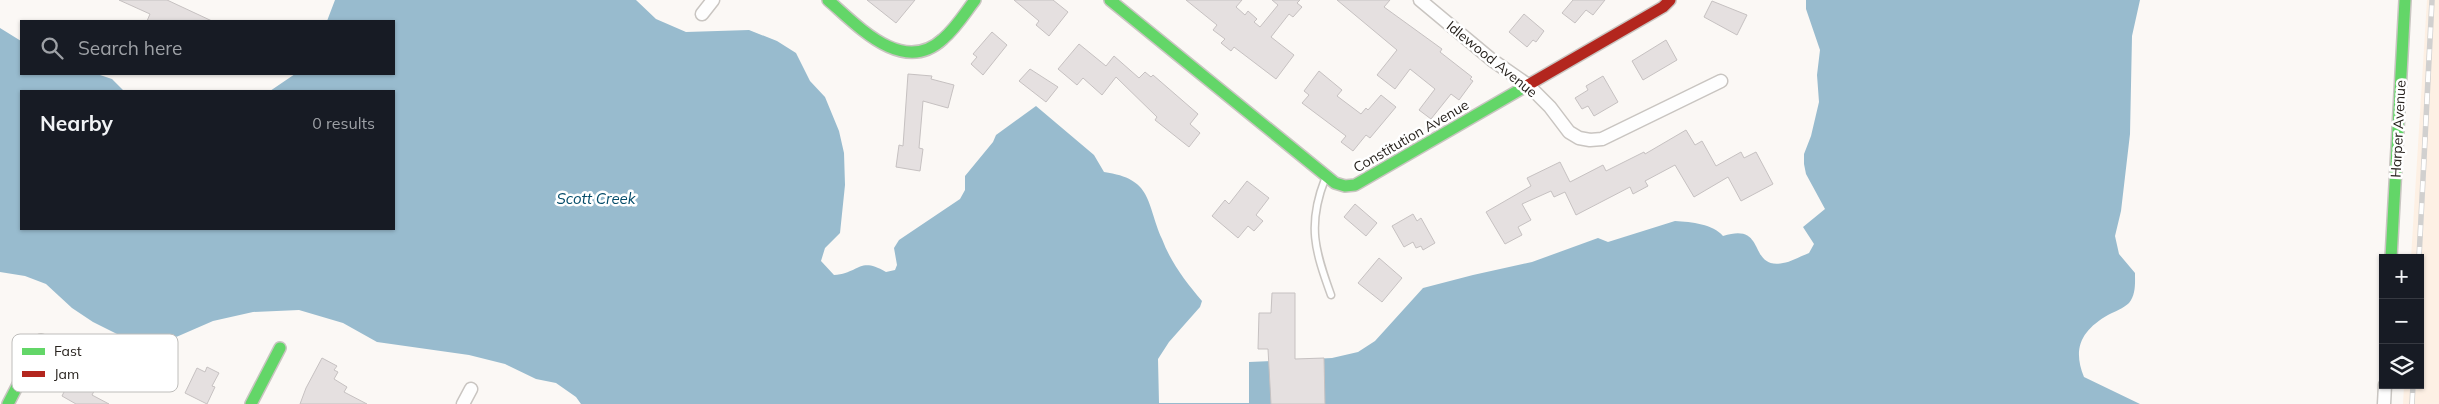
<!DOCTYPE html>
<meta charset="utf-8">
<style>
:root{--surface:#171b24;--page:#242831;--text:#f1f3f6;--muted:#9ea1a6;--line:#363941}
body{margin:0;font-family:Mulish,sans-serif;background:var(--page);color:var(--text)}
.controls{position:absolute;right:15px;bottom:15px;display:grid;overflow:hidden;border-radius:0px;box-shadow:0 1px 4px #0004}
.controls button{width:45px;height:45px;display:grid;place-items:center;padding:0;border:0;border-bottom:1px solid var(--line);background:var(--surface);color:var(--text);font:25px sans-serif}
.list{margin:0;padding:0;list-style:none}
h2{display:flex;justify-content:space-between;align-items:center;height:65px;margin:0;padding:0 20px;font-size:21px}
h2 small{font-size:16px;font-weight:400;color:var(--muted)}
.icon{flex:none;width:28px;height:28px;fill:none;stroke:currentColor;stroke-width:2;stroke-linecap:round;stroke-linejoin:round}
.map{position:relative;flex:none;width:2439px;height:404px;overflow:hidden}
.search{position:absolute;background:var(--surface);box-shadow:0 1px 4px #0004;left:20px;top:20px;width:375px;height:55px;display:flex;align-items:center;gap:12px;box-sizing:border-box;padding:0 18px;border-radius:0px;color:var(--muted);font-size:19px}
.panel{position:absolute;background:var(--surface);box-shadow:0 1px 4px #0004;left:20px;top:90px;width:375px;height:140px;border-radius:0px}
.map>svg:first-child{display:block}
.built{fill:#fdf0e4}
.water{fill:#98bbce}
.building{fill:#e5e0e0;stroke:#c6c1c1}
.lines{fill:none;stroke-linecap:round;stroke-linejoin:round}
.lane-casing{stroke:#c9c5c1;stroke-width:9}
.street-casing{stroke:#c9c5c1;stroke-width:15}
.fast-casing{stroke:#c9c5c1;stroke-width:14}
.jam-casing{stroke:#c9c5c1;stroke-width:14}
.lane{stroke:#fefefe;stroke-width:6}
.street{stroke:#fefefe;stroke-width:12}
.fast{stroke:#63d668;stroke-width:11}
.jam{stroke:#b3261e;stroke-width:11}
.rail-casing{stroke:#d1d0cf;stroke-width:5.5}
.rail{stroke:#fff;stroke-width:4;stroke-dasharray:11;stroke-linecap:butt}
.labels{text-anchor:middle;dominant-baseline:central;stroke-width:5;stroke-linejoin:round;paint-order:stroke}
.street-label{font-size:14px;fill:#27221d;stroke:#fff}
.water-label{font-size:15px;font-style:italic;fill:#044c6a;stroke:#fff}
.key{fill:#fff;stroke:#bebdbb;stroke-width:1}
.key-label{font-size:14px;fill:#27221d}
</style>
<div class="map">
<svg width="2439" height="404" viewBox="0 0 2439 404">
<rect width="100%" height="100%" fill="#fbf8f5"/>
<path class="built" d="M2427,0H2439V404H2403L2404,385H2420V258H2411Z"/>
<path class="water" d="M335,0H636L656,19L686,32L749,30L777,41L796,53L810,81L825,97L839,131L844,153L845,185L840,233L825,248L821,261L834,275C860,273 859,256 886,272L895,270L897,265L894,248L899,240L960,199L965,190V176L993,142L996,135L1036,106L1094,155L1104,172C1153,179 1146,202 1162,239C1171,263 1186,282 1202,301L1200,307L1169,342L1158,359L1159,403H1249V362L1332,358L1358,352L1375,341L1423,288L1473,275L1532,262L1598,238L1608,242L1675,221C1692,222 1713,224 1723,236C1768,221 1747,270 1783,263C1791,262 1801,256 1809,253L1814,244L1803,227L1825,209L1806,174L1804,164V154L1811,136L1819,102L1817,75L1820,50L1806,9V0H2140L2132,36L2130,134L2121,211L2115,236L2119,254L2135,273C2135,284 2136,294 2129,303C2124,308 2114,312 2108,315C2082,330 2072,348 2084,377L2140,404H581L576,397L556,383L536,379L505,364L469,355L377,342L343,323L299,310L253,312L213,321L167,341L127,339L93,322L72,308L46,284L25,276L0,272V28L21,41V74H97L112,79L124,91H21V229H394V91H270L295,74H394V21H327Z"/>
<path class="building" d="M119,0H167L212,21H147L150,14Z
M867,0H915L896,23Z
M1014,0H1053L1068,12L1049,36L1036,25L1039,21Z
M1186,0H1242L1236,7L1245,15L1248,11L1257,19L1254,22L1260,27L1278,5L1272,0H1300L1297,3L1302,7L1293,17L1289,14L1271,37L1294,55L1276,79L1234,47L1231,51L1221,43L1225,39L1213,30L1217,25Z
M1337,0H1390L1384,7L1442,49L1440,52L1472,77L1470,79L1473,81L1459,100L1451,94L1431,119L1419,110L1435,89L1410,69L1395,89L1377,75L1397,50Z
M1573,0H1605L1593,15L1586,10L1575,23L1562,13Z
M1712,1L1747,15L1737,35L1704,17Z
M1524,14L1544,31L1536,42L1533,40L1527,47L1509,32Z
M992,32L1007,45L983,75L971,64L977,57L973,54Z
M1666,40L1677,60L1643,80L1632,61Z
M1079,44L1106,66L1114,56L1139,78L1145,72L1151,77L1153,75L1198,114L1190,124L1200,133L1189,147L1155,120L1157,117L1116,77L1102,95L1083,78L1077,85L1058,69Z
M1030,69L1058,87L1046,102L1019,81Z
M1319,71L1342,90L1337,96L1361,114L1366,108L1368,110L1381,95L1396,107L1370,138L1366,135L1353,151L1341,142L1346,136L1302,103L1309,95L1304,91Z
M908,74L932,76L931,79L954,85L948,108L923,101L919,148L923,149L920,171L896,167L899,145L903,146Z
M1603,76L1618,102L1594,116L1588,106L1582,109L1575,98L1588,90L1586,86Z
M1686,130L1695,145L1702,141L1716,166L1741,152L1744,158L1756,152L1773,184L1741,201L1728,177L1694,197L1675,165L1645,181L1648,186L1633,194L1630,187L1576,215L1565,192L1554,197L1551,191L1522,204L1531,220L1518,227L1522,235L1505,244L1486,212L1531,186L1527,178L1560,162L1570,182L1603,165L1606,171L1644,152L1645,154Z
M1247,181L1269,198L1256,215L1263,221L1254,231L1248,226L1238,238L1212,216L1225,200L1229,204Z
M1355,204L1377,223L1366,236L1344,217Z
M1413,214L1417,221L1421,218L1435,243L1423,250L1421,246L1416,248L1413,242L1404,247L1392,226Z
M1379,258L1402,278L1382,302L1358,283Z
M1272,293H1295V359L1324,358L1325,404H1271L1268,349H1258L1259,313H1271Z
M322,358L337,366L334,370L338,372L334,379L347,387L344,392L367,404H300L306,388Z
M74,359L103,374L92,395L109,404H76L62,396L72,376L66,373Z
M207,367L219,373L212,386L215,387L207,404L185,393L197,368L205,372Z"/>
<g class="lines">
<g class="lane-casing">
<path id="lane" d="M1325,179C1307,225 1315,251 1331,295"/>
</g>
<g class="street-casing">
<path id="street" d="M1420,0L1492,60L1528,85L1550,107L1569,132L1579,138L1590,140L1602,139L1721,81
M702,14L713,0
M463,404L471,389
M2384,404L2385,385"/>
</g>
<g class="fast-casing">
<path id="fast" d="M828,0C858,26 903,76 943,39C956,28 965,13 975,0
M1110,0L1335,183L1345,186L1355,185L1528,85
M2391,258L2405,0
M8,404L41,340
M251,404L280,348"/>
</g>
<g class="jam-casing">
<path id="jam" d="M1528,85L1663,7L1670,0"/>
</g>
<use href="#lane" class="lane"/>
<use href="#street" class="street"/>
<use href="#fast" class="fast"/>
<use href="#jam" class="jam"/>
<g class="rail-casing">
<path id="rail" d="M2419,258L2432,0
M2412,404L2413,385"/>
</g>
<use href="#rail" class="rail"/>
</g>
<g class="labels">
<g class="street-label">
<text transform="translate(1492 59) rotate(39)">Idlewood Avenue</text>
<text transform="translate(2398 129) rotate(-87)">Harper Avenue</text>
<text transform="translate(1411 136) rotate(-30)">Constitution Avenue</text>
</g>
<g class="water-label">
<text x="596" y="198">Scott Creek</text>
</g>
</g>
<rect x="12" y="334" width="166" height="58" rx="8" class="key"/>
<rect x="22" y="348" width="23" height="7" fill="#63d668"/>
<rect x="22" y="371" width="23" height="6" fill="#b3261e"/>
<g class="key-label">
<text x="54" y="356">Fast</text>
<text x="54" y="379">Jam</text>
</g>
</svg>
<div class="controls">
<button>+</button>
<button>−</button>
<button><svg class="icon" aria-label="layers" viewBox="0 0 24 24"><path d="M12 4l9 5-9 5-9-5zM3 14l9 5 9-5"/></svg></button>
</div>
<div class="search"><svg class="icon" aria-label="search" viewBox="0 0 24 24"><circle cx="10" cy="10" r="6"/><path d="M15 15l6 6"/></svg>Search here</div>
<section class="panel">
<h2>Nearby<small>0 results</small></h2>
<ul class="list">
</ul>
</section>
</div>
